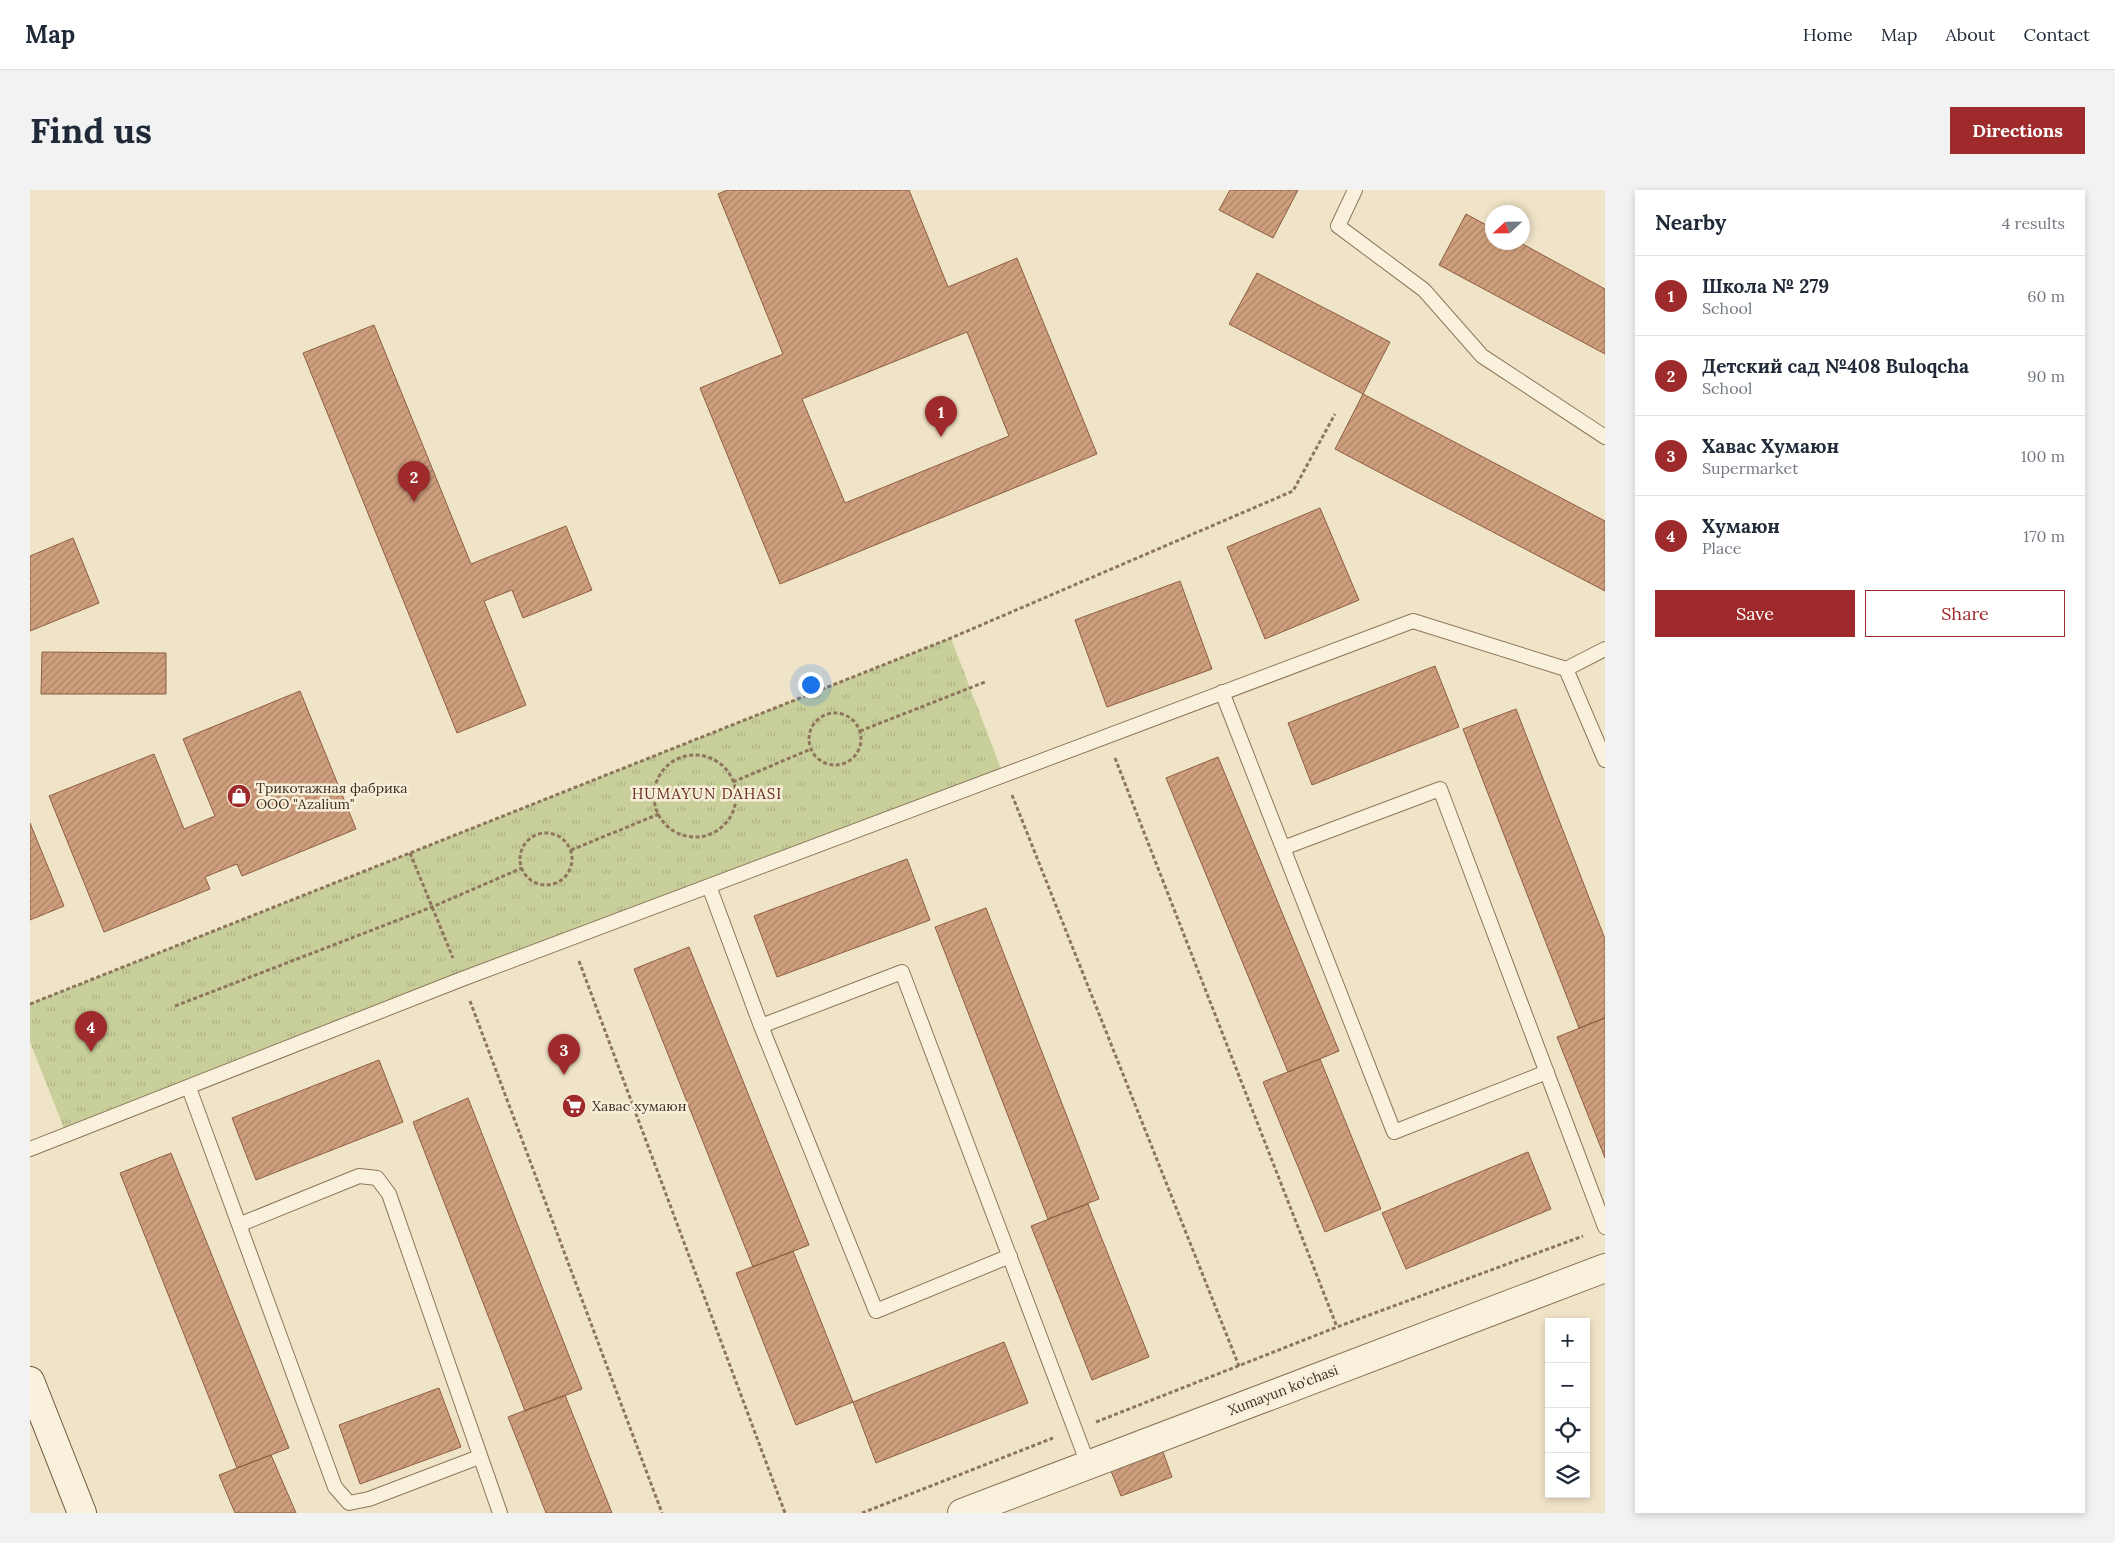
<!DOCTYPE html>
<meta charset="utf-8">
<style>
:root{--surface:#fff;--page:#f2f2f3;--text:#1f2937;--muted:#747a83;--line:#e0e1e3;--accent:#9e2a2b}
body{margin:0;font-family:Lora,serif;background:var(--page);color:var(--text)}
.controls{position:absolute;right:15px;bottom:15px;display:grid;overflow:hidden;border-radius:0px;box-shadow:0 2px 8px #0003}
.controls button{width:45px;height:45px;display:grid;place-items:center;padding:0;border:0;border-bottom:1px solid var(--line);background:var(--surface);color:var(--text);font:25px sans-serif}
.compass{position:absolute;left:1455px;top:15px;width:45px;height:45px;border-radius:50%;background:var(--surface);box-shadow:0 2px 8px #0003;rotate:248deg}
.you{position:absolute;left:780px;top:494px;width:18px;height:18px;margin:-12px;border:4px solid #fff;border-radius:50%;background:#1a73e8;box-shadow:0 0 0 8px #1a73e833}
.badge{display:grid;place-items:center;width:32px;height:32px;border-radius:50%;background:var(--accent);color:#fff;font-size:16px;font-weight:700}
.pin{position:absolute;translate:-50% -41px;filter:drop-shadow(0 1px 2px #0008)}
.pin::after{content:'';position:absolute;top:26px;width:18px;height:15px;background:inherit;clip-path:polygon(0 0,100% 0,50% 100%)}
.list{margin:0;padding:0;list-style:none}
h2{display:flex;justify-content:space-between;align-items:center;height:65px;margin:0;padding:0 20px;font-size:21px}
h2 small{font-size:16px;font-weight:400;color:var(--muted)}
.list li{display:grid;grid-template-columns:32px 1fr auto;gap:15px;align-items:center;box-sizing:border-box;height:80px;padding:0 20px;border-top:1px solid var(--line)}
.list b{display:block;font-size:19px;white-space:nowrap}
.list p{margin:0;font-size:16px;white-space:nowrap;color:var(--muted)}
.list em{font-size:16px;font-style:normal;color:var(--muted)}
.actions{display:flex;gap:10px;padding:15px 20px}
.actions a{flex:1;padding:11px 0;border:1px solid var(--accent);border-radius:0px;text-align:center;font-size:18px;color:var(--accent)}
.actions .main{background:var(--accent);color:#fff}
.icon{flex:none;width:28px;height:28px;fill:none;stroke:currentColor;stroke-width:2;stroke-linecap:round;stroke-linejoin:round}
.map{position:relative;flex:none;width:1575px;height:1323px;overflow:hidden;border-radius:0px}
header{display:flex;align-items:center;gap:30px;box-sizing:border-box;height:70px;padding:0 25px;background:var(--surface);border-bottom:1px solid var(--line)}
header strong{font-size:24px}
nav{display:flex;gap:28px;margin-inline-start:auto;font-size:18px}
.intro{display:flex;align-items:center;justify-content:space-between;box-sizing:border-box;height:120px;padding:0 30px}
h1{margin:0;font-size:35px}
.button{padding:12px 22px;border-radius:0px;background:var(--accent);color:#fff;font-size:18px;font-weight:700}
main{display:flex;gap:30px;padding:0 30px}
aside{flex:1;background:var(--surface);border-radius:0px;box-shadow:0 2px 8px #0003}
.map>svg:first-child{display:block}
.grass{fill:url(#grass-tufts)}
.building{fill:url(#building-hatch);stroke:#8d5f41;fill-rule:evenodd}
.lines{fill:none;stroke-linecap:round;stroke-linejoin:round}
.lane-casing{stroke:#8d765c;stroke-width:16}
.street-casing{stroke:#8d765c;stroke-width:30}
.secondary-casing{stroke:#6f573f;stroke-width:30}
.path{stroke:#8d765c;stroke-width:3;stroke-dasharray:4 2.5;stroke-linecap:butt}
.lane{stroke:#faf1dc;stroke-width:14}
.street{stroke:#faf1dc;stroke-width:28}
.secondary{stroke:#faf1dc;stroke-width:28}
.labels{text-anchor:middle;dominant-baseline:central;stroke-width:5;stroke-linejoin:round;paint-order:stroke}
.poi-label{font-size:14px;fill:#3d2e20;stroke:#f7eed8;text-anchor:start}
.street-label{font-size:14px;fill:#3d2e20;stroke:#f7eed8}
.neighbourhood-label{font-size:15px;letter-spacing:1px;fill:#6b2e1e;stroke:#f7eed8}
</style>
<header>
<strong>Map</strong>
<nav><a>Home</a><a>Map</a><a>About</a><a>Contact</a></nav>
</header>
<div class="intro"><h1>Find us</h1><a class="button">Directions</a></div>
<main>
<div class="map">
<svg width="1575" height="1323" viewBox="0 0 1575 1323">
<defs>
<pattern id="grass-tufts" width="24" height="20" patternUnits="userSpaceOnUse" patternTransform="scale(1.25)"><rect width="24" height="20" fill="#c9cf9b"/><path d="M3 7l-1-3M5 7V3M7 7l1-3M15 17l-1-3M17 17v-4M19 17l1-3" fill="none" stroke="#aeb285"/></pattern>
<pattern id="building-hatch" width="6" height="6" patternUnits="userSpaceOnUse" patternTransform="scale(1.25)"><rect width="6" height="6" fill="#cf9f7d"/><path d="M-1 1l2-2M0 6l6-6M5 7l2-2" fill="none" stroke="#a98266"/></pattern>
</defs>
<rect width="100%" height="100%" fill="#f0e4c8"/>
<path class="grass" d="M921,448L973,584L37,946L0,852V814Z"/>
<path class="building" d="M697,0H879L918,97L987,68L1067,264L750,394L670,198L753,164L688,4ZM937,142L979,246L815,313L772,209Z
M1200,0H1268L1243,48L1189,20Z
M1436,24L1462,38V52H1489L1575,99V164L1409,75Z
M1227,83L1360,152L1333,204L1199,134Z
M344,135L441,374L536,336L562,400L493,428L482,400L454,411L496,515L427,543L273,163Z
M1333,204L1575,331V401L1305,259Z
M1290,318L1329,410L1235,449L1197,357Z
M43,348L69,413L0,441V366Z
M1150,391L1182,479L1077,517L1045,430Z
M12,462L136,463V504H11Z
M1405,476L1429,537L1282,595L1258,533Z
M270,501L326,639L212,686L207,674L175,687L180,699L74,742L19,606L124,564L154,639L185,626L153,549Z
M1486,519L1575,749V828L1549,838L1433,539Z
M1188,567L1309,861L1258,882L1136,588Z
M0,633L34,716L0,730Z
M877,669L900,730L747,787L724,726Z
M956,718L1069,1009L1018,1029L905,737Z
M659,757L779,1055L723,1077L604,779Z
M1575,828V968L1527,847Z
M1290,869L1351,1019L1295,1042L1233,892Z
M349,870L373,932L226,990L202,928Z
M438,908L552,1199L495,1221L383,932Z
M1498,962L1521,1019L1376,1079L1352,1023Z
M141,963L259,1258L207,1278L90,983Z
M1058,1014L1119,1167L1062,1190L1001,1036Z
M763,1061L823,1212L766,1235L706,1083Z
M974,1152L998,1213L846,1273L823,1212Z
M409,1198L431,1257L330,1294L309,1235Z
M535,1205L582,1323H516L478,1227Z
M1133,1262L1142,1287L1091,1306L1081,1281Z
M241,1265L266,1323H205L189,1285Z"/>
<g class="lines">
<g class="lane-casing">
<path id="lane" d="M1325,0L1308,36L1394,100L1452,166L1575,247
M1536,479L1575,570
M1192,502L1364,942L1517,882
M1253,658L1410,599L1575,1037
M679,696L731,836L846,1121L980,1066
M731,836L872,782L1058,1274
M159,898L305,1297L319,1313L339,1309L449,1267
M0,959L432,789L1383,431L1536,479L1575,459
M211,1034L329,986L347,988L359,1004L470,1323"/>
</g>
<g class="street-casing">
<path id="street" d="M932,1323L1575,1078"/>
</g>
<g class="secondary-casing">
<path id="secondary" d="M0,1191L52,1323"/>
</g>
<path class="path" d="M779 549a26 26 0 1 1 52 0a26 26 0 1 1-52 0Z
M830,541L955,492
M624 606a41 41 0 1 1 82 0a41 41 0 1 1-82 0Z
M1085,568L1307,1137
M703,592L781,559
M982,605L1209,1176
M490 669a26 26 0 1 1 52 0a26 26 0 1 1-52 0Z
M541,660L629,624
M380,663L423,768
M549,771L755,1323
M440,811L632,1323
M0,814L921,448L1263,301L1305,224
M145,816L402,717L492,678
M1066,1232L1307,1137L1553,1046
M832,1323L1023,1248"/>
<use href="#lane" class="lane"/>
<use href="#street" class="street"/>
<use href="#secondary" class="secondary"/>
</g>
<defs>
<g id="shop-disc" transform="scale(1.25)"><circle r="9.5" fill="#9e2a2b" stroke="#f7eed8"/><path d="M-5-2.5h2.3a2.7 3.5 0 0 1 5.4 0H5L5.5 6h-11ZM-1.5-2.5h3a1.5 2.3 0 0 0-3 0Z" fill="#fff"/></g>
<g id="supermarket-disc" transform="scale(1.25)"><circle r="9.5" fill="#9e2a2b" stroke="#f7eed8"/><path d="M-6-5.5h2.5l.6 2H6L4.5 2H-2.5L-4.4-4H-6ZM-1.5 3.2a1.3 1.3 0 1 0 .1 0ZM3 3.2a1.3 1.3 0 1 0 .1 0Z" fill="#fff"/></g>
</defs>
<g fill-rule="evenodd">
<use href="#shop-disc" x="209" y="606"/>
<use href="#supermarket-disc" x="544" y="916"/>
</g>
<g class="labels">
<g class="poi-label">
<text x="226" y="598">Трикотажная фабрика<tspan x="226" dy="16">ООО "Azalium"</tspan></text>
<text x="562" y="916">Хавас хумаюн</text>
</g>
<g class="street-label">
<text transform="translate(1253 1200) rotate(-21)">Xumayun ko'chasi</text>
</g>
<g class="neighbourhood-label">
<text x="677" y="603">HUMAYUN DAHASI</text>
</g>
</g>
</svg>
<div class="controls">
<button>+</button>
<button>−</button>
<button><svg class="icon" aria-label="locate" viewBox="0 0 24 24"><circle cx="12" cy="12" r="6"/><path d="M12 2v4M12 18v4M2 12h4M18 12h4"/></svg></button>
<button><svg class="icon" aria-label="layers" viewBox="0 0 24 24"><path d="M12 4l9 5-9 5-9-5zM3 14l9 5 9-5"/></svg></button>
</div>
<svg class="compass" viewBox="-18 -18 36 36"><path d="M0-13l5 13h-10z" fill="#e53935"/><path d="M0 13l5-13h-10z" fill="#747a83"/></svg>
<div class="you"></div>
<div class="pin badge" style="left:911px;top:247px">1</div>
<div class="pin badge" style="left:384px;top:312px">2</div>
<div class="pin badge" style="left:534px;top:885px">3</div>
<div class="pin badge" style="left:61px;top:862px">4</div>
</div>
<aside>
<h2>Nearby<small>4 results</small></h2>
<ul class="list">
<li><span class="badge">1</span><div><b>Школа № 279</b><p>School</p></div><em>60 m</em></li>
<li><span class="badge">2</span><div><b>Детский сад №408 Buloqcha</b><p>School</p></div><em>90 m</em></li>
<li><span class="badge">3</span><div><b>Хавас Хумаюн</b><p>Supermarket</p></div><em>100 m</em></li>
<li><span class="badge">4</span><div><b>Хумаюн</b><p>Place</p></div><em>170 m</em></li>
</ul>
<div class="actions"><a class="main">Save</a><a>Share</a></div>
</aside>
</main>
